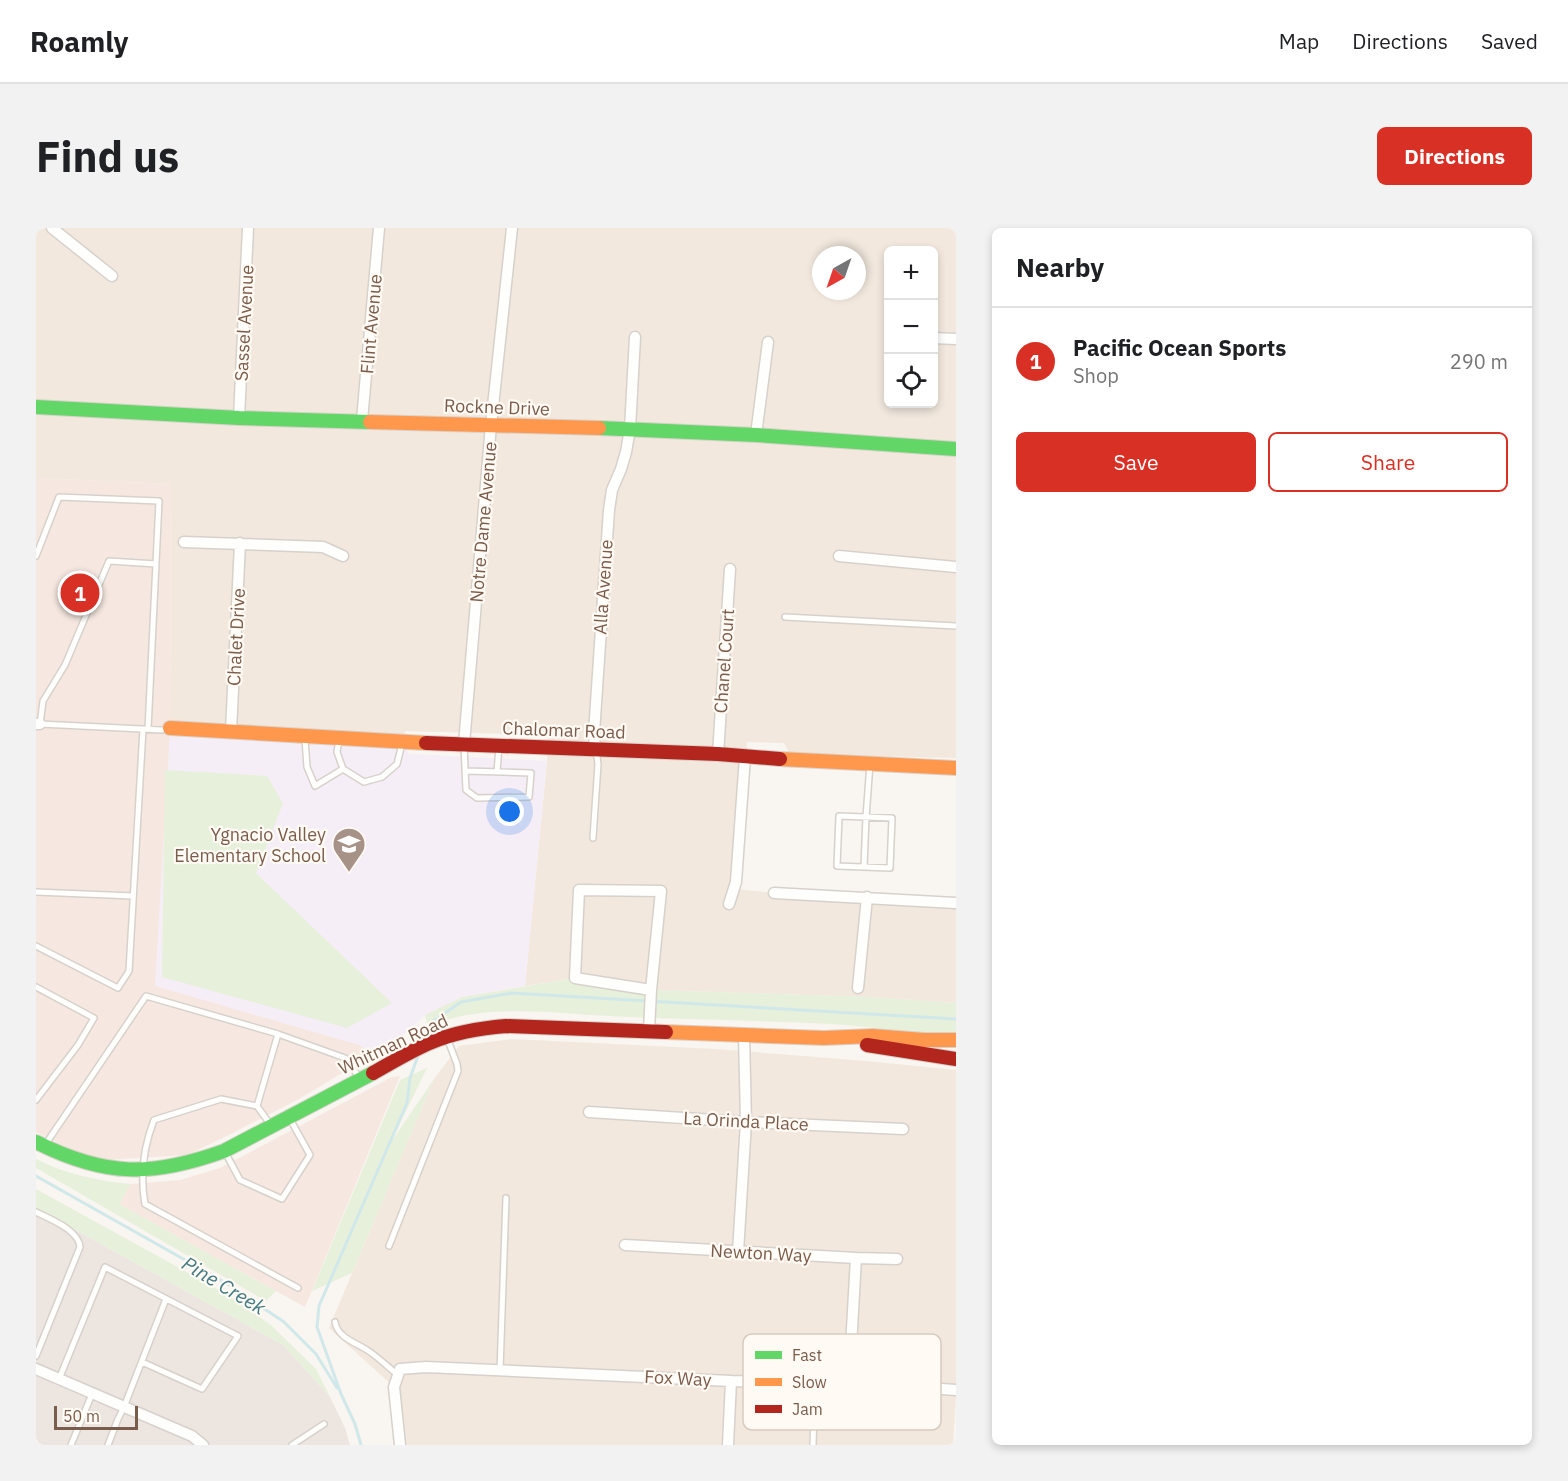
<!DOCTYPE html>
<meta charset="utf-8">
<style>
:root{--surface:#fff;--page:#f2f2f2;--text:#202124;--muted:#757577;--line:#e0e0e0;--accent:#d93025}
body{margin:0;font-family:"IBM Plex Sans",sans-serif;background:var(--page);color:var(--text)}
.controls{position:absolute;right:18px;top:18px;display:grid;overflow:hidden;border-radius:9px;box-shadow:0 3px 9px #0003}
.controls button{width:54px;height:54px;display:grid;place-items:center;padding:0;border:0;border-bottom:2px solid var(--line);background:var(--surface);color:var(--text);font:30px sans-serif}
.compass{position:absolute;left:776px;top:18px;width:54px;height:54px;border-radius:50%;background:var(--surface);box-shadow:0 3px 9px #0003;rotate:220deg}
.scale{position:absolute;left:18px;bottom:15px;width:84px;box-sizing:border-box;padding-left:6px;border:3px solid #7a5c4d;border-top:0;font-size:16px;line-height:21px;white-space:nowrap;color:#7a5c4d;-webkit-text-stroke:4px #fffaf3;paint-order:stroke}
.you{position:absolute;left:474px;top:584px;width:21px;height:21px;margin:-15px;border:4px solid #fff;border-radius:50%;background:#1a73e8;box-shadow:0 0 0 9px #1a73e833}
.badge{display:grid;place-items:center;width:39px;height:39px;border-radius:50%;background:var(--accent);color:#fff;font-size:20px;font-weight:700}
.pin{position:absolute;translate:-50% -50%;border:3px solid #fff;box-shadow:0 2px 6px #0006}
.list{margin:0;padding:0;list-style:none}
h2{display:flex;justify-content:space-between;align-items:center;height:78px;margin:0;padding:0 24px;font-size:26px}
h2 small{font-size:20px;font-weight:400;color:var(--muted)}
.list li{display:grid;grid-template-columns:39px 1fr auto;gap:18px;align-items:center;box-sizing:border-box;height:108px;padding:0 24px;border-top:2px solid var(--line)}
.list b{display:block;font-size:22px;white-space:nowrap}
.list p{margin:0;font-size:20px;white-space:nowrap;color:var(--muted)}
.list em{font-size:20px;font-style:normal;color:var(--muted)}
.actions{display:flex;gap:12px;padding:18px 24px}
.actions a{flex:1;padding:14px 0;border:2px solid var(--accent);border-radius:9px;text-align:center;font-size:21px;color:var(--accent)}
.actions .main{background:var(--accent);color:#fff}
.icon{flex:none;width:33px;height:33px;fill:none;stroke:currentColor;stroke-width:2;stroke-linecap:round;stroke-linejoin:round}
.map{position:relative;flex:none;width:920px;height:1217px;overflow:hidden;border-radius:9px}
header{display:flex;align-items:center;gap:36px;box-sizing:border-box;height:84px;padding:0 30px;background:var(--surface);border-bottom:2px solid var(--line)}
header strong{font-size:28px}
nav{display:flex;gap:33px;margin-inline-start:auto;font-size:21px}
.intro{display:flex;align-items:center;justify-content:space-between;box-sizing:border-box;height:144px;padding:0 36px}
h1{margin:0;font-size:42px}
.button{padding:15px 27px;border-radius:9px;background:var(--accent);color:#fff;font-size:21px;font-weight:700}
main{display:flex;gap:36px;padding:0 36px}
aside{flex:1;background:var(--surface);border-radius:9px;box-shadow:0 3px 9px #0003}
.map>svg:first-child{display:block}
.residential{fill:#f2e8de;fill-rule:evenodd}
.commercial{fill:#f6e8e1}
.industrial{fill:#ede5e0}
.education{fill:#f6eef6}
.green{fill:#e7f0db}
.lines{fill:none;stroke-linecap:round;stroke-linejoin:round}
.stream{stroke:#d0e8ea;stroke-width:3}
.lane-casing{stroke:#d7d1cb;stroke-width:8}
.street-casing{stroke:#d7d1cb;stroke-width:13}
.fast-casing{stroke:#d9d2cb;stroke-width:16}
.slow-casing{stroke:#d9d2cb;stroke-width:16}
.jam-casing{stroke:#d9d2cb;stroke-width:16}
.lane{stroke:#fefefd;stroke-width:5}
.street{stroke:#fefefd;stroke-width:10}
.fast{stroke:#63d668;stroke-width:14}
.slow{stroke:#ff974d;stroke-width:14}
.jam{stroke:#b3261e;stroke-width:14}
.labels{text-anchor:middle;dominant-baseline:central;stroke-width:4.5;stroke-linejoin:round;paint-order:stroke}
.street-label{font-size:18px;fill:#7a5c4d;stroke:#fffaf3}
.poi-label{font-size:18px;fill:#7a5c4d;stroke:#fffaf3;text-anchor:end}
.water-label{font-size:20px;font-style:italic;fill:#437c86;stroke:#fffaf3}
.key{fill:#fffaf3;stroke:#d7cbc1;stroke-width:1.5}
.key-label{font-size:16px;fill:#7a5c4d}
</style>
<header>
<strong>Roamly</strong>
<nav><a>Map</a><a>Directions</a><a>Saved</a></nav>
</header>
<div class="intro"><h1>Find us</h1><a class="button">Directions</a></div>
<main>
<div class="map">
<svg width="920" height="1217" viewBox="0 0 920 1217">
<rect width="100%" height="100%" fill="#f9f5f0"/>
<path class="residential" d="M0,0H920V530L754,526L748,515L711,514L699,661L738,665L831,669H920V775L836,769L615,762L539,750L489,758L511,533L512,507L369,503L367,514L134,500L135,256L0,250ZM852,22H897V176H852ZM785,27H821V63H785Z
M476,811L680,821L830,833L920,842V1169L917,1217H364L358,1159L293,1100L398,851L423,818Z"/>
<path class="commercial" d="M0,250L135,256L134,500L323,817L338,826L263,871L191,908L151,927L69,932L39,923L0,904Z
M364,848L269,1079L83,976L95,956L144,952L184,940L356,849Z"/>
<path class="industrial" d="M0,980L247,1117L294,1169L309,1200L314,1217H0Z"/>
<path class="education" d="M134,500L367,514L373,526L511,533L489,758L426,769L389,787L373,803L338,826L323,817L119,758Z"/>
<path class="green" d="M129,542L231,548L247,575L220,645L356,775L311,800L126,749Z
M539,750L615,762L836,769L920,775V807C879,806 838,799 797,796C722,792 647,792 573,788C513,785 449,775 392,798L389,787L426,769Z
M391,840L355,914L398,851L316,1045L276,1063L364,852Z
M0,931C28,946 63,953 95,956L83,976L240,1063L230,1073L0,940Z
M0,961L187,1064L235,1097L280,1141L294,1169L247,1117L0,980Z"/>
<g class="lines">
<path class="stream" d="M389,811L396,794L425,774L475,765L920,791
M0,948L190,1055L248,1094L280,1126L301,1160
M305,1166L281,1099L283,1078L371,875L374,850L382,828
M305,1166L319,1196L325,1217"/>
<g class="lane-casing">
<path id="lane" d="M0,328L23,269L123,273L112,501
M120,336L73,333L29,437L7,473L4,496L126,502
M749,389L920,398
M269,511L271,539L279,558L307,541
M303,512L301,524L307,541L328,554L346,549L361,536L366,516
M428,518L430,562L441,570L493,569L495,545L430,543
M461,544L463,519
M803,588L856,590L854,640L801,638Z
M557,610L562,536L560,522
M828,639L830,589L834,536
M0,664L97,668
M0,718L82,760L93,743L107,501
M0,759L58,790L42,817L0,872
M221,878L185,871L118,892C108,918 104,948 109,976L262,1060
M234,896L221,878L242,806
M9,917L110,768L242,806L309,830L324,850
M189,924L204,952L246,971L274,927L254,891
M0,984C14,991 43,1002 44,1019L0,1128
M353,1018L422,843L421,836L411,810
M299,1094C301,1109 320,1115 331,1122C342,1129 352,1139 362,1147
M464,1142L470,970
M23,1151L69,1039L202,1108L166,1161L106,1134
M35,1217L56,1166
M72,1217L82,1191L88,1179L130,1071
M256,1217L288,1196
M777,1217L779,1154"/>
</g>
<g class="street-casing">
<path id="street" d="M16,0L76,48
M897,110L920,111
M203,190L212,0
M326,192L343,0
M720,207L732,114
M148,314L287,319L307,328
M803,328L920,339
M0,496H4
M195,503L204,315
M428,516L455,197L476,0
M559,520L558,505L573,282L576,262L585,241L590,224L594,201L599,109
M682,526L694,341
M738,665L920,675
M693,676L700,654L709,529
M822,760L831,669
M613,803L615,762L625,663L543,662L539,750L615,762
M553,884L710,894L867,901
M589,1017L820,1030L861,1031
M702,1024L710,894L708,807
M0,1141L156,1208L167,1217
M813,1154L820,1030
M364,1217L358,1159L364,1141L390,1139L695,1153L813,1154L920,1162
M692,1217L695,1153"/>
</g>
<g class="fast-casing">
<path id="fast" d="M0,179L203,190L334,194
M563,200L720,207L920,221
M0,914C69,949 116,949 188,923L337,845"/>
</g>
<g class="slow-casing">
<path id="slow" d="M334,194L563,200
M134,500L390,515
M744,531L920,540
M630,804L788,810L837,808L888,812H920"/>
</g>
<g class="jam-casing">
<path id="jam" d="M390,515L682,526L744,531
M831,817L920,831
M337,845C357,834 376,822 396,814C420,804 445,800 470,798L630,804"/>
</g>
<use href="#lane" class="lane"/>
<use href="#street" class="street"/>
<use href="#fast" class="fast"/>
<use href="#slow" class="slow"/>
<use href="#jam" class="jam"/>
</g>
<defs>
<g id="school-pin" transform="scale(1.725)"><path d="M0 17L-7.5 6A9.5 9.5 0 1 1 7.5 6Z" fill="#a69286" stroke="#fffaf3"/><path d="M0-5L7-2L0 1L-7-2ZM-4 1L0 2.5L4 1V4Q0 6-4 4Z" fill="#fff"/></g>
</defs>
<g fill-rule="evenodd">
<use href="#school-pin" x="313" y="616"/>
</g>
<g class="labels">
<g class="street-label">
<text transform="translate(208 95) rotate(-87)">Sassel Avenue</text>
<text transform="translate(335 96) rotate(-85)">Flint Avenue</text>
<text transform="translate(461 179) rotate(2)">Rockne Drive</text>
<text transform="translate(447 294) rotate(-85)">Notre Dame Avenue</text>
<text transform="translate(567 359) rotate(-86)">Alla Avenue</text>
<text transform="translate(200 409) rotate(-87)">Chalet Drive</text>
<text transform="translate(688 433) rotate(-86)">Chanel Court</text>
<text transform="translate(528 502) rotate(2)">Chalomar Road</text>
<text transform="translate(357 816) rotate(-25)">Whitman Road</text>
<text transform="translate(710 893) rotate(3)">La Orinda Place</text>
<text transform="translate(725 1025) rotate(3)">Newton Way</text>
<text transform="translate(642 1150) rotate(3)">Fox Way</text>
</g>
<g class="poi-label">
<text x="290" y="606">Ygnacio Valley<tspan x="290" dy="21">Elementary School</tspan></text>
</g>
<g class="water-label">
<text transform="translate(188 1057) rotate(31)">Pine Creek</text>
</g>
</g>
<rect x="707" y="1106" width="198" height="96" rx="9" class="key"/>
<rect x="719" y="1123" width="27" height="8" fill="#63d668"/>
<rect x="719" y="1150" width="27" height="8" fill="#ff974d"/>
<rect x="719" y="1177" width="27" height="8" fill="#b3261e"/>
<g class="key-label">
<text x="756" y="1133">Fast</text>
<text x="756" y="1160">Slow</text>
<text x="756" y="1187">Jam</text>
</g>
</svg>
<div class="controls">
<button>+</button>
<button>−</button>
<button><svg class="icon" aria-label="locate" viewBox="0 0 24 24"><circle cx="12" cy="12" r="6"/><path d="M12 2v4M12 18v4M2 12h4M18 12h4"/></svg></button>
</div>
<svg class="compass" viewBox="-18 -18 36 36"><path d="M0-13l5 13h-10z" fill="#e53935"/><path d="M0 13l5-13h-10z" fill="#757577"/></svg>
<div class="scale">50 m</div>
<div class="you"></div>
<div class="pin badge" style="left:44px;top:365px">1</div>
</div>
<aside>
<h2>Nearby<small></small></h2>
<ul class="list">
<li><span class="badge">1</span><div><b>Pacific Ocean Sports</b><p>Shop</p></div><em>290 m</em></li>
</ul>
<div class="actions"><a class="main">Save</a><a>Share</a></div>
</aside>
</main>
